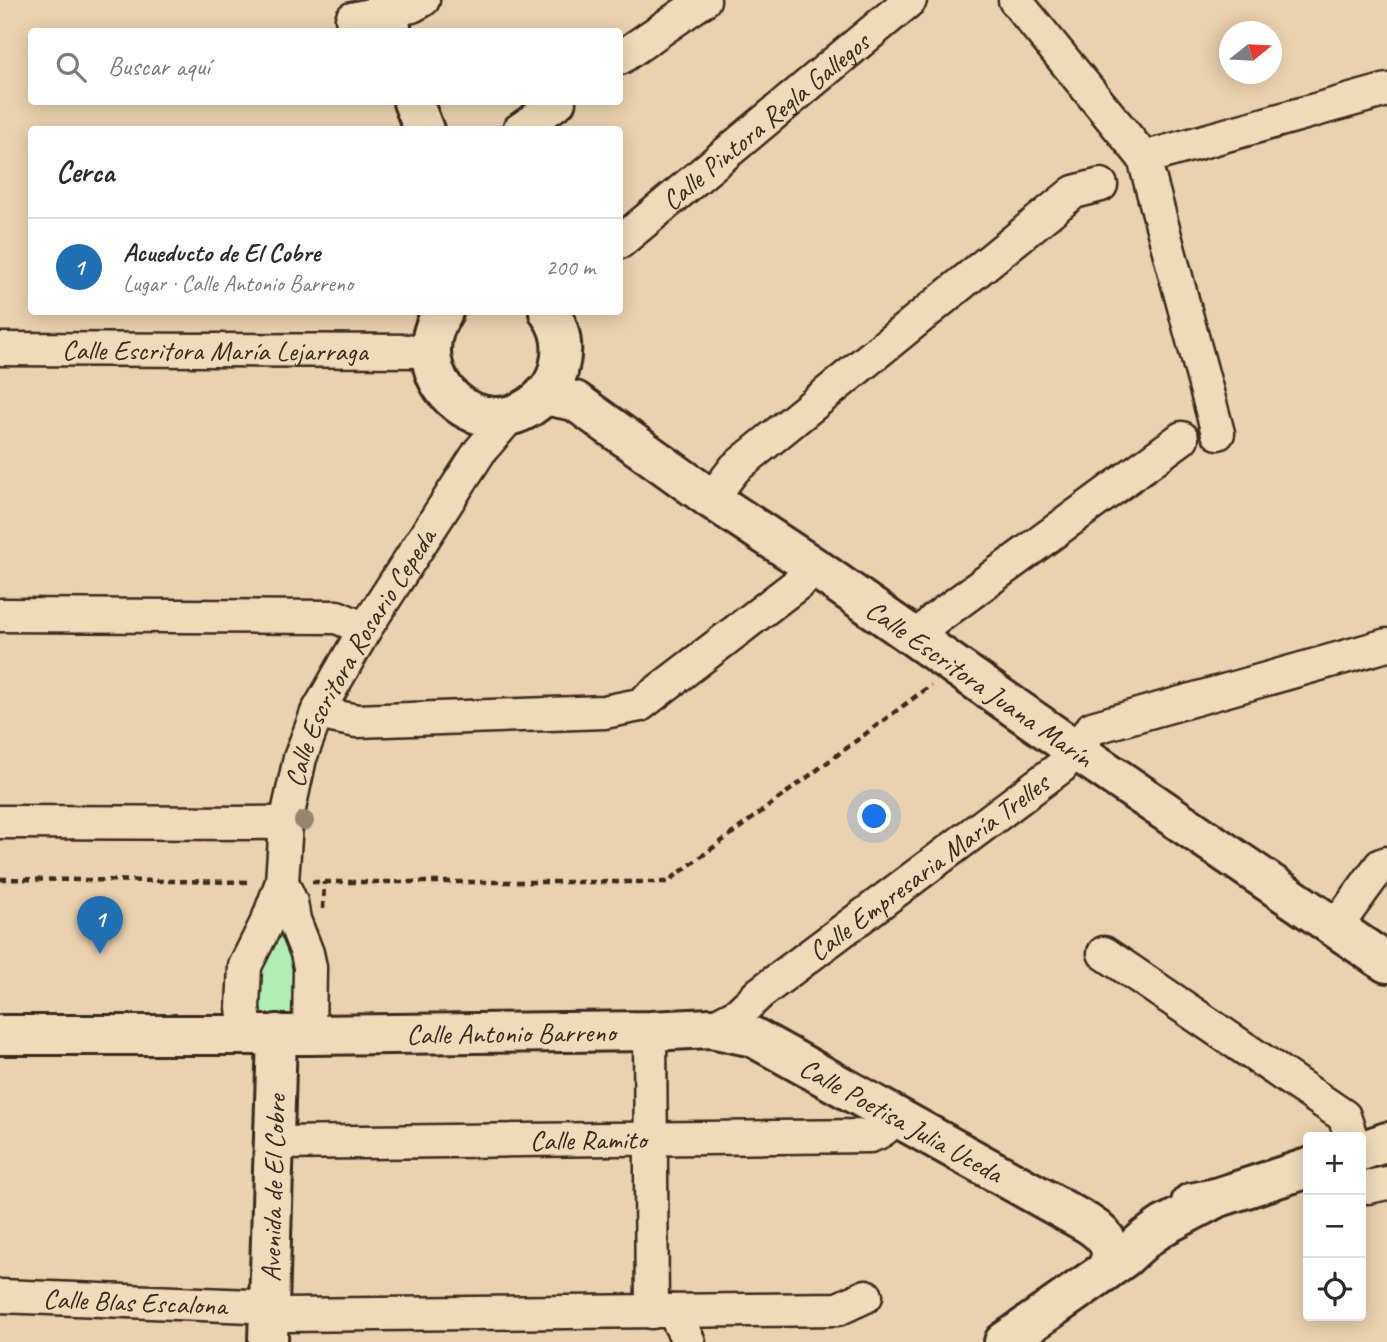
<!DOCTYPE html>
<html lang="es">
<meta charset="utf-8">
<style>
:root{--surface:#fff;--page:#f7f7f7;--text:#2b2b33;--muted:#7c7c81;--line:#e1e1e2;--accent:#1f6fb2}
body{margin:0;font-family:Caveat,sans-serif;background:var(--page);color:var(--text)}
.controls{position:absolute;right:21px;bottom:21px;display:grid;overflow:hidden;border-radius:7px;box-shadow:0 4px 18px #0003}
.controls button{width:63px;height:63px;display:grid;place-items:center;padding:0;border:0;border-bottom:2px solid var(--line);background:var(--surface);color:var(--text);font:35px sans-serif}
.compass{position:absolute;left:1219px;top:21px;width:63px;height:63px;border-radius:50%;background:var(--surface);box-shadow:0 4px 18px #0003;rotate:72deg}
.you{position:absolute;left:875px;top:817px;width:24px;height:24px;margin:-18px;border:5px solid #fff;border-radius:50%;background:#1a73e8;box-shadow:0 0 0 10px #1a73e833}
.badge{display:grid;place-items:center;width:46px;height:46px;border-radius:50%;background:var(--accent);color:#fff;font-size:23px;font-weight:700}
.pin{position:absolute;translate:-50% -58px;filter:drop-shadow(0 2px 4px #0008)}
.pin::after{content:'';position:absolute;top:37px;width:24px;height:21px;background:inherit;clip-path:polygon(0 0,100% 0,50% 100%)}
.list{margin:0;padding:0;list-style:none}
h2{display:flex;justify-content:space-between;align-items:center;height:91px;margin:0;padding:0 28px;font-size:30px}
h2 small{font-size:23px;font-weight:400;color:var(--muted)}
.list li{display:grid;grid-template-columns:46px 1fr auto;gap:21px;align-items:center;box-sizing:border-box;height:98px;padding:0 28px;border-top:2px solid var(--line)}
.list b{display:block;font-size:26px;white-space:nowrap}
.list p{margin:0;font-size:23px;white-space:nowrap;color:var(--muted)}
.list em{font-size:23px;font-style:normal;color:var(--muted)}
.icon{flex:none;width:38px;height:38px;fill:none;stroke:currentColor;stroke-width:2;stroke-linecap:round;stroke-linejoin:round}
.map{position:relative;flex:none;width:1387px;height:1342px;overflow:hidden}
.search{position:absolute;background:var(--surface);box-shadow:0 4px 18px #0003;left:28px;top:28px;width:595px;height:77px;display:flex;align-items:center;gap:18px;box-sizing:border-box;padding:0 24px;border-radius:7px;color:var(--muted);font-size:26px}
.panel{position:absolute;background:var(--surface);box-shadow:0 4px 18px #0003;left:28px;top:126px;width:595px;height:189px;border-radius:7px}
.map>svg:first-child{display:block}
.green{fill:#b0eeb5;stroke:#768c6a;stroke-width:2}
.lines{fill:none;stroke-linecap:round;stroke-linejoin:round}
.street-casing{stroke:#3b2a1e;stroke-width:37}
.secondary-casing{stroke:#3b2a1e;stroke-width:44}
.path{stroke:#3b2a1e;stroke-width:4.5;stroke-dasharray:7 5;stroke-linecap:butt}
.street{stroke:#efdbb9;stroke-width:32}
.secondary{stroke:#efdbb9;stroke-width:38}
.tree{fill:#94856c}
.labels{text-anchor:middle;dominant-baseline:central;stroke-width:7;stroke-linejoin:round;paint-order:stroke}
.street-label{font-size:28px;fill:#3b2a1e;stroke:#efdbb9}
</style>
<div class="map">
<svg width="1387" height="1342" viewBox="0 0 1387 1342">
<rect width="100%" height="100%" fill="#ead1af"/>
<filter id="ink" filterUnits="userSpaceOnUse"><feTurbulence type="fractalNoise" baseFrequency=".0143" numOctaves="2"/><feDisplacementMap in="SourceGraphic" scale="14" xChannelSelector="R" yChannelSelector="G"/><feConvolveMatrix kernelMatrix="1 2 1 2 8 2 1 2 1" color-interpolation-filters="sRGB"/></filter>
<g filter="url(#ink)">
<path class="green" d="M278,934L287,937L293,944L297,1008C289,1023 276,1018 262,1016L255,1008L256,966Z"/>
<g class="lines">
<g class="street-casing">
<g id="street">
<path d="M1015,0L1144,158L1218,433"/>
<path d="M352,19L412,6L423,0"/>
<path d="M620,58L704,0"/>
<path d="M519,130L559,102"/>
<path d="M1144,158L1387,90"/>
<path id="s1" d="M620,242L910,0"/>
<path id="s2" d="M0,349L430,351"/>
<path d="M711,499L735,468L1074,192L1101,185"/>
<path d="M0,615L337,617L365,629"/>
<path d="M917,639L934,620L1182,438"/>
<path d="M317,713L357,721L604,712L640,705L817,569"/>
<path d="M0,822L286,823"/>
<path d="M282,882L291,902L294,920L307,953L310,967L309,1035"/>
<path d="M1335,928L1381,865L1387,863"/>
<path d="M1104,953L1344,1116L1351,1137"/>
<path id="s3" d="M711,1028L738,1014L760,993L1061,767L1092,728L1387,645"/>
<path d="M650,1031L652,1312"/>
<path id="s4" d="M246,1033L243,1007L245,966L268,920L282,882L286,823L300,758L317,713L365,629L480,451L512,414"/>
<path id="s5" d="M273,1143L870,1136C882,1132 888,1127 894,1116"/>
<path d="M1368,1187L1387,1183"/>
<path id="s6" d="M0,1296L252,1306L284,1315L838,1309L866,1296"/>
<path d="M673,1311L689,1342"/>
</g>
</g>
<g class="secondary-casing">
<g id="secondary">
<path d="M385,0L392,32"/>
<path d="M413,102L424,130"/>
<path d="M443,312C400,377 482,452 540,399C549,391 557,379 559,367C564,348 561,328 549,312"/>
<path id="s7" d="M544,395L575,401L711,499L817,569L1074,749L1387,963"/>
<path id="s8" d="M0,1035H309L650,1031L711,1028L753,1037L1087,1223C1106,1235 1120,1251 1104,1272"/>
<path d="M1361,1151L1387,1142"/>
<path d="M1191,1203L1216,1198L1308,1168"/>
<path id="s9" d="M268,1342L277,1034"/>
<path d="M1004,1342L1124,1258L1146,1238L1163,1226L1216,1198"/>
</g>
</g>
<path class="path" d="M0,879L251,882
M312,882H667L931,685
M323,909L324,882"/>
<use href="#street" class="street"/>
<use href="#secondary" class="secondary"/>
</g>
<circle class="tree" cx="304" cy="821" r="10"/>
</g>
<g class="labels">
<g class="street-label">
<text stroke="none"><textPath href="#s1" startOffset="189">Calle Pintora Regla Gallegos</textPath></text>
<text stroke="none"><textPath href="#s2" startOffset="215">Calle Escritora María Lejarraga</textPath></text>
<text stroke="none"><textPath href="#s4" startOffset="401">Calle Escritora Rosario Cepeda</textPath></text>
<text stroke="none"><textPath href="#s7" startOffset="525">Calle Escritora Juana Marín</textPath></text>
<text stroke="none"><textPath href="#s3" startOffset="271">Calle Empresaria María Trelles</textPath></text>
<text stroke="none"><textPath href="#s8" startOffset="511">Calle Antonio Barreno</textPath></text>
<text stroke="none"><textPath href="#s8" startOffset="924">Calle Poetisa Julia Uceda</textPath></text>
<text stroke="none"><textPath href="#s5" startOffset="315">Calle Ramito</textPath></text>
<text stroke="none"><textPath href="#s9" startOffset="154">Avenida de El Cobre</textPath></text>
<text stroke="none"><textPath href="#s6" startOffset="135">Calle Blas Escalona</textPath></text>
</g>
</g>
</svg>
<div class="controls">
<button>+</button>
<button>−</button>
<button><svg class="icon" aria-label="locate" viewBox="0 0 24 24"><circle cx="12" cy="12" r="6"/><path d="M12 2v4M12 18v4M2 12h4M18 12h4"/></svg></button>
</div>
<svg class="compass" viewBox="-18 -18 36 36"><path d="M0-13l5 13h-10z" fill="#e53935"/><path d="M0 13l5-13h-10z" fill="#7c7c81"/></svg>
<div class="you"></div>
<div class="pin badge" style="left:100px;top:954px">1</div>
<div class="search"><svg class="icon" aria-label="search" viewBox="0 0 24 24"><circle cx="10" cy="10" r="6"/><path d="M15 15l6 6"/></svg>Buscar aquí</div>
<section class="panel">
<h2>Cerca<small></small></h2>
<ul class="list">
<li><span class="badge">1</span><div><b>Acueducto de El Cobre</b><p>Lugar · Calle Antonio Barreno</p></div><em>200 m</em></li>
</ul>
</section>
</div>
